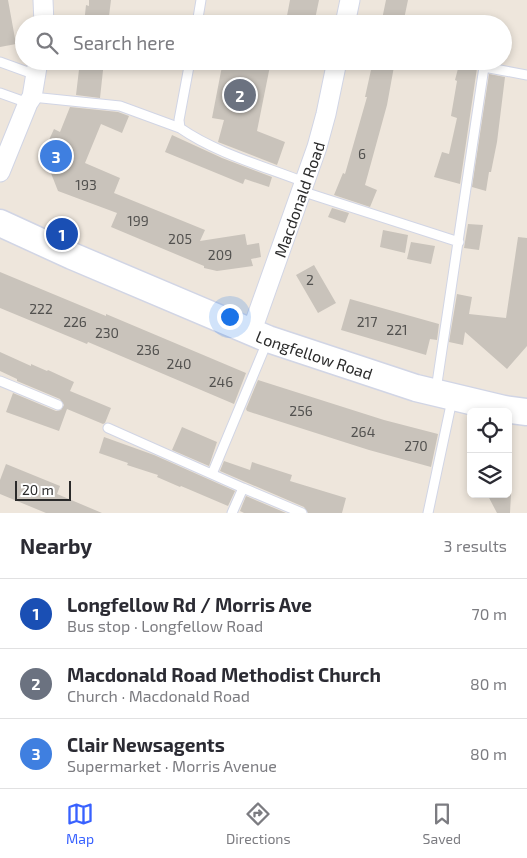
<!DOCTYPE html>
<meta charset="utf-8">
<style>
:root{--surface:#fff;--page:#f7f7f7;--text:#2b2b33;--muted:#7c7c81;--line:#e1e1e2;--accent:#3861ff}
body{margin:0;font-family:"Exo 2",sans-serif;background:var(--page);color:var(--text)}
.controls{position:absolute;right:15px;bottom:15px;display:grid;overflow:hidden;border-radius:8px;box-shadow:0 2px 8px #0003}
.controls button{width:45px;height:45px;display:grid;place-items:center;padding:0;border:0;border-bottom:1px solid var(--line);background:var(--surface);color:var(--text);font:25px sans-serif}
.scale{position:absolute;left:15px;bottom:12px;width:56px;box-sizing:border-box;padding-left:5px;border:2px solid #2b2b2b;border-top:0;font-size:14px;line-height:18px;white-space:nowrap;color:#2b2b2b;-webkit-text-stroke:4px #fff;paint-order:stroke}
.you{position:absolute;left:229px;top:316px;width:18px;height:18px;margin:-12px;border:4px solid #fff;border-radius:50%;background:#1a73e8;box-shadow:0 0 0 8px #1a73e833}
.badge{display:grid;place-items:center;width:32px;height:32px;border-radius:50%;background:var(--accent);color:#fff;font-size:16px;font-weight:700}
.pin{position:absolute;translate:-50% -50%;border:2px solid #fff;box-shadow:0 1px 5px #0006}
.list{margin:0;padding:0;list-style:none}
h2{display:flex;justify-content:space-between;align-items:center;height:65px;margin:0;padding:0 20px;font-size:21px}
h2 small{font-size:16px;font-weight:400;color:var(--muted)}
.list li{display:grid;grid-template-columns:32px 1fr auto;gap:15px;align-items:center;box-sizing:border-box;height:70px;padding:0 20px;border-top:1px solid var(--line)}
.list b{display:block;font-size:19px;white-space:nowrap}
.list p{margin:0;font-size:16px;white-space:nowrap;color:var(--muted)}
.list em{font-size:16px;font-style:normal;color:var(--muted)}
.icon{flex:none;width:28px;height:28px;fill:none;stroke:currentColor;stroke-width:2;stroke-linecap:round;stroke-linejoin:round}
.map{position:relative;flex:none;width:527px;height:513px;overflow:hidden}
.search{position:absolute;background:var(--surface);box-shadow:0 2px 8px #0003;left:15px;right:15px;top:15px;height:55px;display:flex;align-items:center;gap:12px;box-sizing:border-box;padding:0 18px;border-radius:28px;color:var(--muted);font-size:19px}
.sheet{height:275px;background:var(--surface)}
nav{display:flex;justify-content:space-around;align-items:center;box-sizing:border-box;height:70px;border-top:1px solid var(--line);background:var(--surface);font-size:14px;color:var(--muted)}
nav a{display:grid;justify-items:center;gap:2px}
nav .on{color:var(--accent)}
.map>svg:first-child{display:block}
.building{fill:#c9c3bb}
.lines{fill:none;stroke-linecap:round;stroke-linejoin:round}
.lane-casing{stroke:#d1d5e5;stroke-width:11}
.street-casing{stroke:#d1d5e5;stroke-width:21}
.secondary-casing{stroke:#d1d5e5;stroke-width:29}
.lane{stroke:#fff;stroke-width:9}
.street{stroke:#fff;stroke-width:19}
.secondary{stroke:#fff;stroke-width:26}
.labels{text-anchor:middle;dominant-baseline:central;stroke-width:5;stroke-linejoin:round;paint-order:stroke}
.number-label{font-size:14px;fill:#52514f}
.street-label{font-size:16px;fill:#2b2b2b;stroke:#fff}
</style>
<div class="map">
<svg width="527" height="513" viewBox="0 0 527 513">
<rect width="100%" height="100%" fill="#eee6dc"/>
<path class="building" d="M0,0H8L16,44L0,47Z
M89,0H111L108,24H84L86,5L89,6Z
M290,0H319L314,24H300L286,21Z
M386,0H408L403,24H381Z
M80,61H104L100,98L76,95Z
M223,61H271L257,131L285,142L277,165L218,142L224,120L212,118Z
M373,61H395L387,105L365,185L377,190L370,207L334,195L343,173L345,174L367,97H365Z
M460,61H478L460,184L434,177L442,152L449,154L457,118L451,116L457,81L455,80Z
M489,74L505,77L497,142L491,172H489L486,191L472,187Z
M70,107L118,112L129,116L122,133L101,124L85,163L120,178L114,193L205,230L200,241L245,234L247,245L259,243L261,257L251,259L253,266L217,271L204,268V266L111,227L117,213L58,191L43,153L54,129L60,132Z
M172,135L222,158L272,177L269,187L245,179L243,184L165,152Z
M332,208L349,213L345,223L328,217Z
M468,224L483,225L479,250L464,248Z
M383,230L408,235L405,253L380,247Z
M518,237L527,238V346L507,369L465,332L463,345L449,342L457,294L472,297L469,314L506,318Z
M411,242L435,246L431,264L407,259Z
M314,265L336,303L318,313L296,275Z
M0,272L106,316V314L246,373L234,404L88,342L87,344L0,308Z
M350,299L439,324L437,340L430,339L426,355L341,330Z
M0,352L31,366V364L47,371L48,370L74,382L70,391L111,408L105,423L103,424L67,409L59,431L6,412L13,393L56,411L61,410L64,405L60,399L17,381V379L0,371Z
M258,380L384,420L438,434L431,467L369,450L247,411L246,409Z
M182,427L217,442L209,466L172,450Z
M104,437L154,455L235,491L228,506L181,486L180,487L157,477L158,475L127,465L128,463L99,453Z
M224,461L250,470L252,462L292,475L290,481L346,498L342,513H308L304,507L220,471Z
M6,464L60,486L57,494L102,513H46L0,494V480Z
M487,494H511L510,513H497Z
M246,496L286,513H244L240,511Z"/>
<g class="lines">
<g class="lane-casing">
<path id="lane" d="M197,24L201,0
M190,61L179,120L180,128C216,153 263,166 304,182
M0,62L36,75
M484,63V67L527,75
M0,93L28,103
M32,97L120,106L180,128
M301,191L459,242
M0,381L58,405
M436,390L484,67
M108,428L243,488
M212,474L267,342
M232,513L243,488L302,513
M428,513L452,400"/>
</g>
<g class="street-casing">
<g id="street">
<path d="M43,0L44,24"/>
<path d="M345,24L350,0"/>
<path d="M0,172L28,103L32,97L38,61"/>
<path id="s1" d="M251,333L317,147L326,114L337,61"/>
</g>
</g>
<g class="secondary-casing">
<g id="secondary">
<path id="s2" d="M0,223L72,256L268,339L416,388L504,409L527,412"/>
</g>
</g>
<use href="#lane" class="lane"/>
<use href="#street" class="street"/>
<use href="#secondary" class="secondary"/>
</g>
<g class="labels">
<g class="number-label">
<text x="362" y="153">6</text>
<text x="86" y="184">193</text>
<text x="138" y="220">199</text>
<text x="180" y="238">205</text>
<text x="220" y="254">209</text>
<text x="310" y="279">2</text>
<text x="41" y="308">222</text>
<text x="75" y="321">226</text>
<text x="367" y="321">217</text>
<text x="397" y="329">221</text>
<text x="107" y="332">230</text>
<text x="148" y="349">236</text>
<text x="179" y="363">240</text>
<text x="221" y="381">246</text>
<text x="301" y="410">256</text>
<text x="363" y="431">264</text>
<text x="416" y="445">270</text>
</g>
<g class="street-label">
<text stroke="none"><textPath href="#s1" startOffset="142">Macdonald Road</textPath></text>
<text stroke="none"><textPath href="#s2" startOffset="341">Longfellow Road</textPath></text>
</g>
</g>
</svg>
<div class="controls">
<button><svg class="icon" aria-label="locate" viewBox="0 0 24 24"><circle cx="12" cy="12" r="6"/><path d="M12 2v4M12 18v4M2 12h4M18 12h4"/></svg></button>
<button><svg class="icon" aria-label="layers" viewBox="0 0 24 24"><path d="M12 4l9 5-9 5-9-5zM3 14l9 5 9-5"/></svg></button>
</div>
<div class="scale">20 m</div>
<div class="you"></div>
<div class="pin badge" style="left:62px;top:234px;background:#1a4fb4">1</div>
<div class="pin badge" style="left:240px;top:95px;background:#6b7280">2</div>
<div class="pin badge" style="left:56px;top:156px;background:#3f7fe0">3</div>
<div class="search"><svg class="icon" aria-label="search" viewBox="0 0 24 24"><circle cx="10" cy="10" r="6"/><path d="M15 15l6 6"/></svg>Search here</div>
</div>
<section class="sheet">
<h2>Nearby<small>3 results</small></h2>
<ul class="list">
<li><span class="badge" style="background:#1a4fb4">1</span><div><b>Longfellow Rd / Morris Ave</b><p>Bus stop · Longfellow Road</p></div><em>70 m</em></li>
<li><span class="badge" style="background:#6b7280">2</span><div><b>Macdonald Road Methodist Church</b><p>Church · Macdonald Road</p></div><em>80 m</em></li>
<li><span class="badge" style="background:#3f7fe0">3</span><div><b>Clair Newsagents</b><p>Supermarket · Morris Avenue</p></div><em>80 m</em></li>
</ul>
</section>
<nav>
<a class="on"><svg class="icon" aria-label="map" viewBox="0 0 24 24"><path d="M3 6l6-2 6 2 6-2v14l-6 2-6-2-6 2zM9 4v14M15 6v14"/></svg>Map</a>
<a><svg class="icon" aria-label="directions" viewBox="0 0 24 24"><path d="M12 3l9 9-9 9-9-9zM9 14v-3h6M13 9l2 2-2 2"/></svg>Directions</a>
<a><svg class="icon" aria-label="saved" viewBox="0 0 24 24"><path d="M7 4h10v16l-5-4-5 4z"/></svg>Saved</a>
</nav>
